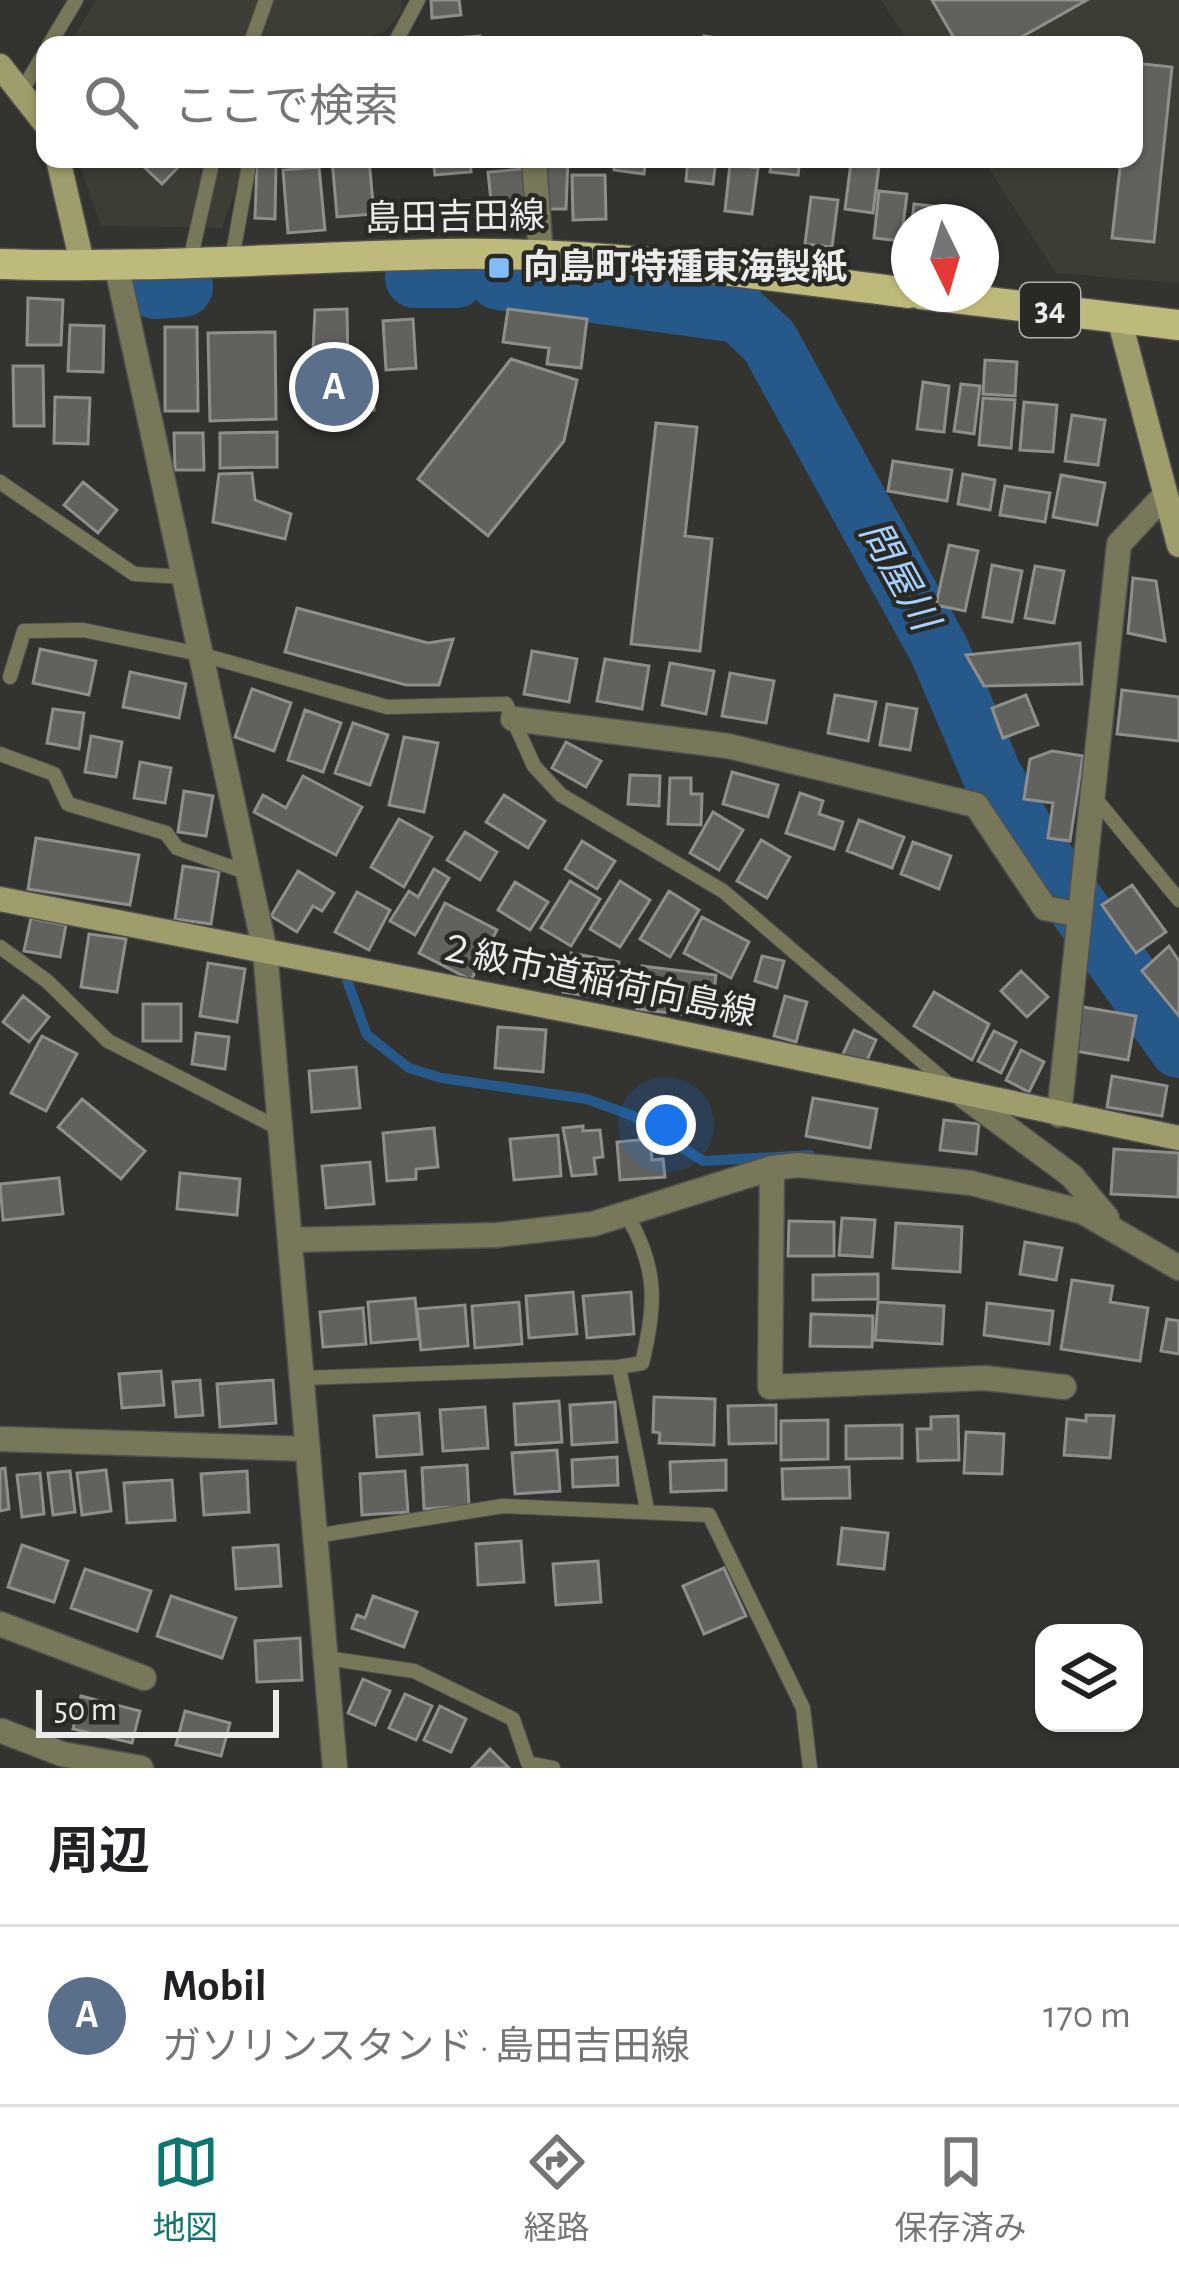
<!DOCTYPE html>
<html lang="ja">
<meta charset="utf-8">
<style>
:root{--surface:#fff;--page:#f6f6f6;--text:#202124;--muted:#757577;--line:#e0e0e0;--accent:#0f766e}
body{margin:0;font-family:"Alegreya Sans","Noto Sans JP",sans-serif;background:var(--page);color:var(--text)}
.controls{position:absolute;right:36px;bottom:36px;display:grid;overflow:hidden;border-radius:24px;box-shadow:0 3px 9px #0004}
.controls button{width:108px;height:108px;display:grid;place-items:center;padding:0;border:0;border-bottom:3px solid var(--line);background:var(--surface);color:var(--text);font:60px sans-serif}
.compass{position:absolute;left:891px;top:204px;width:108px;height:108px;border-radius:50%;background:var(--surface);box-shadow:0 3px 9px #0004;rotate:175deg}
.scale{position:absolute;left:36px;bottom:30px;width:243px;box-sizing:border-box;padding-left:12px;border:6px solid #ebebe9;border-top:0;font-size:33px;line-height:42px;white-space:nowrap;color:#ebebe9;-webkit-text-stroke:9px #292926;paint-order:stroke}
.you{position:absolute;left:666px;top:1125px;width:42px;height:42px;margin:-30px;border:9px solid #fff;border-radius:50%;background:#1a73e8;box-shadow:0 0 0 18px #1a73e833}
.badge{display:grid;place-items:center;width:78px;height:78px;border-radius:50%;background:var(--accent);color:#fff;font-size:39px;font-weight:700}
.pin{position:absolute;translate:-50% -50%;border:6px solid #fff;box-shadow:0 3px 12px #0006}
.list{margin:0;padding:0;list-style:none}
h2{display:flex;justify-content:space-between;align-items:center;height:156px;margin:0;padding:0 48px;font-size:51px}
h2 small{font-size:39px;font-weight:400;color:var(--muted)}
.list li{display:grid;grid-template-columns:78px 1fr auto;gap:36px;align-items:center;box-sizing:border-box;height:180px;padding:0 48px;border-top:3px solid var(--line)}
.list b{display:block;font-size:45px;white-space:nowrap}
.list p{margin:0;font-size:39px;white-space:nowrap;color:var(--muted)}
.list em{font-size:39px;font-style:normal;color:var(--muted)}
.icon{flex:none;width:66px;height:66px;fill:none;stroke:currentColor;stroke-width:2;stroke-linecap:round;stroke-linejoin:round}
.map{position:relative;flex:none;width:1179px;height:1768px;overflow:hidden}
.search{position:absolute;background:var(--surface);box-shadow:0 3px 9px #0004;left:36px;right:36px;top:36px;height:132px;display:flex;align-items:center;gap:30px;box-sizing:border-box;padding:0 42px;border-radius:24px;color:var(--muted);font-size:45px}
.sheet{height:336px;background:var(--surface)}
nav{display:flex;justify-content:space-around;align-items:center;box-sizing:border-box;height:168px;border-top:3px solid var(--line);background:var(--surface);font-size:33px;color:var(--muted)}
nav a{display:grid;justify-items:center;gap:6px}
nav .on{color:var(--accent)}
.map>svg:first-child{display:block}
.built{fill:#3e3d35}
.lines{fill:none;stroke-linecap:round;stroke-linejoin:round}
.stream{stroke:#26598a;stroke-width:10}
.river{stroke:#26598a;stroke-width:60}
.building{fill:#61615e;stroke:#8e8e8b;stroke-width:3}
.lane-casing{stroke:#50504e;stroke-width:16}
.street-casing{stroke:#50504e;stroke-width:27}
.secondary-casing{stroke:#50504e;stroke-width:27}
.primary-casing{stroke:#50504e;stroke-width:33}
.lane{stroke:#797759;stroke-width:14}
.street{stroke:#797759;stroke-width:24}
.secondary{stroke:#a09d6c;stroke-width:24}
.primary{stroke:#beba7b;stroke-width:30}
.poi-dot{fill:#81bdfa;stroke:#292926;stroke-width:4.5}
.labels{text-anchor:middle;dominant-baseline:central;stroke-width:9;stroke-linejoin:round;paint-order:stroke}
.shield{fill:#292926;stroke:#b1b1ae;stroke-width:3}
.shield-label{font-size:33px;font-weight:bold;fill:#ebebe9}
.street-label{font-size:36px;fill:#ebebe9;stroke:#292926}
.poi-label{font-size:36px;font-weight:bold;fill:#ebebe9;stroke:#292926;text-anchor:start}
.water-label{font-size:39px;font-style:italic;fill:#a7d1fd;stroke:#292926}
</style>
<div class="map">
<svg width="1179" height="1768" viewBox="0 0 1179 1768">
<rect width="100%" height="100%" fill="#333330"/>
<path class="built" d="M96,0H402V11L386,31L346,45H69Z
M881,0H1179V283L1056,273L983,159H1134V45H910Z
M78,159H246L222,228L101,226Z"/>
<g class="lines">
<path class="stream" d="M345,975L367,1035L409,1068L441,1078L587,1099L633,1116L703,1161L810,1155"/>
<path class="river" d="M415,278H456
M499,280L739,313L769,341L939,650L992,775L1027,836L1179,1048
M155,289L183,287"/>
</g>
<path class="building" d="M431,0H459L461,15L432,18Z
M932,0H1087L1007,45H958Z
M480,36L481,45H440V39Z
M704,36L746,42V45H703Z
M1134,63L1172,67L1154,242L1112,238L1121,159H1134Z
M144,159H183L185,160L162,184L140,163Z
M332,159H369L374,214L337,217Z
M433,159H470L471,172L435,175Z
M544,159H568L566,209H544Z
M615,159H646L644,174L614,170Z
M688,159H716L713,184L686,181Z
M772,159H800L798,175L770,172Z
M257,161L276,162L275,219L255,218Z
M851,163L879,166L873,213L845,209Z
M730,164L758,168L752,214L725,211Z
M319,167L325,230L288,233L283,170Z
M524,169L528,208L492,211L488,172Z
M572,175H605L606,219L573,220Z
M879,191L907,194L901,241L874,238Z
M811,197L838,200L832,247L805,244Z
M914,204L942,207L940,222H912Z
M28,298L63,300L61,345H27Z
M347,309L348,369H373L374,410L310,411L315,310Z
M508,309L587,319L581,368L547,364L549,348L503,342Z
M413,319L416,368L386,370L383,321Z
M70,325L104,326L103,372L68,371Z
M165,327H197L198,411H165Z
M275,332L276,419L210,421L208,333Z
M511,359L577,380L564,441L488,536L418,479Z
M985,360L1017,362L1015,396L983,394Z
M13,366H43L44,426H14Z
M923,382L949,386L944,432L917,429Z
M961,384L980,386L974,434L954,431Z
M55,397L90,398L88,444L54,443Z
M983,398L1015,400L1011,448L979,445Z
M1024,402L1057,405L1053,452L1020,450Z
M1072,415L1105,420L1098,465L1065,461Z
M656,423L697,427L685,536L712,539L700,651L631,644Z
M277,432V467L220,468V433Z
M174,433H203L204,470H175Z
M893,461L952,470L947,501L888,491Z
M252,473L255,500L291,514L285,539L213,522L219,474Z
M963,474L995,480L990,510L958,504Z
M1061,475L1105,483L1097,525L1053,517Z
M83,482L117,510L98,533L64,505Z
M1005,486L1050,493L1045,522L1000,515Z
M949,545L978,551L965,611L936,605Z
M992,565L1022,571L1012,622L983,617Z
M1035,566L1064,571L1054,623L1025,618Z
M1133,578L1156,581L1165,641L1128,633Z
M297,608L428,643L453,639L439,685H406L285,652Z
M1080,643L1082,684L984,686L966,655Z
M40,649L96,661L89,695L33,683Z
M532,651L577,659L569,702L524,694Z
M605,659L649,666L642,709L597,701Z
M670,663L714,671L706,714L662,705Z
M130,672L186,684L179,718L123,707Z
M730,673L774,681L766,723L722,716Z
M252,689L291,703L274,751L235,737Z
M1122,690L1179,697V741L1117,734Z
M835,695L876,702L868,741L828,733Z
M1026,695L1038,725L1003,738L992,708Z
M887,704L917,709L910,750L880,745Z
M53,709L84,713L79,749L47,743Z
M305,710L341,723L323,772L288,760Z
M353,723L388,735L370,785L335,773Z
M91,736L122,742L116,777L85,772Z
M404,737L438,743L424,812L389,805Z
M566,742L601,761L586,787L552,768Z
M1052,751L1083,756L1070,841L1048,838L1053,803L1024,799L1030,759Z
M140,762L171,768L165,803L134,798Z
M732,772L778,785L768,817L723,804Z
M630,775L660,776L659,806L628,804Z
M303,776L362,807L336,855L254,812L263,795L286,808Z
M670,778H691V794H702L701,825L668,824Z
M184,791L213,796L206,836L178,832Z
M800,793L823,801L819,814L843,822L834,849L786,833Z
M504,795L545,821L528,848L486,822Z
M713,812L743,830L719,870L690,853Z
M399,819L432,837L404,887L371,867Z
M859,820L904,837L892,868L847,851Z
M465,832L497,852L480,880L447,860Z
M36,838L139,855L130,905L28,889Z
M761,840L790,857L767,898L737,881Z
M582,841L615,861L597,889L565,869Z
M913,842L951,856L939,889L901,874Z
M183,866L219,872L211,924L175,919Z
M434,869L449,878L415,935L390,921L409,891L418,897Z
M298,871L334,893L322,911L313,906L297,932L271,916Z
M570,881L600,899L571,946L541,928Z
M620,881L650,900L620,947L590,929Z
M515,882L548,902L530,930L498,910Z
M1132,885L1166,932L1136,953L1102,905Z
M669,891L699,910L670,957L640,939Z
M357,892L390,910L369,950L335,932Z
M445,903L497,930L471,980L419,953Z
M702,917L749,942L731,978L684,953Z
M31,918L66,925L60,957L24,951Z
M89,934L126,939L117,992L81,987Z
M1169,946L1179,961V1016L1142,971Z
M571,953L619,962L612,1000L563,992Z
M762,956L784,961L777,988L755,981Z
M208,963L245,969L237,1022L200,1016Z
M642,966L716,975L711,1018L637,1009Z
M1021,971L1048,997L1027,1017L1001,991Z
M934,992L989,1024L972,1060L914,1026Z
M23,996L49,1017L29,1042L3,1022Z
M785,996L807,1002L796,1042L774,1036Z
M143,1004H181V1041H143Z
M1083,1007L1136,1016L1128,1060L1075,1051Z
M498,1027L546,1030L543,1072L495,1068Z
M854,1030L876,1040L864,1067L842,1056Z
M994,1031L1016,1042L1001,1073L978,1061Z
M196,1033L229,1037L225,1069L192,1064Z
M42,1036L77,1054L46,1111L11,1093Z
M1021,1050L1044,1062L1029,1092L1006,1080Z
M356,1067L360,1108L312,1112L309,1071Z
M1112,1076L1167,1086L1162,1116L1107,1107Z
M813,1098L877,1109L870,1148L806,1136Z
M82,1099L145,1151L121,1179L58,1127Z
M944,1120L979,1124L976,1154L940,1150Z
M583,1126V1131L600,1130L603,1157L594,1158L596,1174L572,1176L563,1128Z
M434,1128L438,1167L416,1169V1179L387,1181L383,1133Z
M558,1135L561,1176L514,1180L510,1139Z
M650,1139L652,1160L663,1159L665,1177L620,1180L617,1142Z
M1114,1149L1179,1153L1178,1197L1111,1194Z
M370,1162L374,1204L326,1208L322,1166Z
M180,1173L240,1179L237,1215L177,1209Z
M59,1178L63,1214L3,1220L0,1184Z
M842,1218L875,1220L872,1257L839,1255Z
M789,1221L834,1222V1256H788Z
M896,1223L962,1227L960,1272L893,1268Z
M1025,1242L1062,1248L1056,1280L1020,1274Z
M878,1274V1299L813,1300V1275Z
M1072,1280L1113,1286L1110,1302L1148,1308L1140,1361L1061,1349Z
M573,1292L577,1334L529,1338L526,1296Z
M631,1292L634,1334L587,1338L583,1296Z
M415,1298L419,1339L371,1343L368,1302Z
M519,1302L522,1344L475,1348L472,1306Z
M878,1302L944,1306L942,1344L875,1340Z
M987,1303L1053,1311L1049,1344L984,1335Z
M465,1305L468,1346L421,1350L417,1309Z
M363,1308L366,1344L323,1347L320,1312Z
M811,1314L873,1316L872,1347L810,1346Z
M1167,1319L1179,1321V1354L1161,1351Z
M161,1371L164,1405L122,1408L119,1374Z
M200,1380L203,1415L176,1417L173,1382Z
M273,1380L276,1423L220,1427L217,1384Z
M654,1397L715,1399L714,1445L659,1443L660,1433L653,1432Z
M559,1401L562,1442L516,1445L514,1404Z
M615,1402L617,1442L572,1445L570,1405Z
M776,1405V1443L729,1444L728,1406Z
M485,1407L488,1448L443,1451L440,1410Z
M419,1413L422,1454L377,1457L374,1416Z
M1086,1415L1114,1416L1110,1458L1064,1455L1067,1419L1086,1421Z
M958,1416L959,1460L918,1461L917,1429H931V1417Z
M828,1420V1459L781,1460V1421Z
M902,1425V1458L846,1459V1426Z
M966,1432L1004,1434L1002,1474L964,1473Z
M557,1450L560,1491L515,1494L512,1453Z
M617,1457L618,1485L573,1487L572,1460Z
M726,1460V1490L671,1492L670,1462Z
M467,1465L469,1506L424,1509L422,1468Z
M849,1467L850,1498L783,1499L782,1469Z
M5,1468L9,1509L0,1511V1469Z
M106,1470L111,1511L82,1515L77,1473Z
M70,1471L75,1512L53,1515L48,1473Z
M247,1471L249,1512L204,1515L201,1474Z
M405,1471L408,1512L362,1515L360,1474Z
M40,1473L44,1514L22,1517L17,1475Z
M172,1480L175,1520L127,1523L124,1483Z
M842,1528L888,1533L884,1569L838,1564Z
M521,1541L524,1582L478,1585L476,1544Z
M22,1545L68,1561L54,1602L8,1587Z
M278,1545L281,1586L236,1589L233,1548Z
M598,1561L601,1602L556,1605L553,1564Z
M724,1568L746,1616L704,1634L683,1586Z
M85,1569L151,1591L137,1631L71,1608Z
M171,1596L236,1618L222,1658L157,1636Z
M373,1596L417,1612L404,1647L352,1628L357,1615L365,1618Z
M300,1638L302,1680L257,1682L255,1641Z
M363,1679L390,1691L375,1725L348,1713Z
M405,1694L432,1706L416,1740L389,1728Z
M81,1696L140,1711L132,1743L73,1729Z
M440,1706L466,1719L451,1752L424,1740Z
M185,1711L230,1723L221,1756L176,1745Z
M490,1749L509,1768H472Z"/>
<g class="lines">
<g class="lane-casing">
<path id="lane" d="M49,45L76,0
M250,45L266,0
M387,45L395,43L418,0
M22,91L45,52
M231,264L250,159
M189,265L213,159
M0,482L134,574L184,577
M10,677L24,631L83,630L200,654L387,707L506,704L534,766L561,795L723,891L951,1086
M0,754L54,774L68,804L166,833L177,848L248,873
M1094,797L1179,900
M0,947L47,981L108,1041L280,1129
M619,1367L642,1363C656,1306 658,1269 628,1217
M302,1378L619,1367L647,1509
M315,1536L503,1506L709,1515L803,1708L810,1768
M326,1658L414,1671L513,1719L528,1763L553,1768"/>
</g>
<g class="street-casing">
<path id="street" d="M534,159L541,256
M117,268L265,951L335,1768
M513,719L728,746L976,805L1045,908L1080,915
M964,1096L1072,1176L1107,1218
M1059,1115L1119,544L1163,497
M772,1168L770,1387L985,1378L1064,1387
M290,1240L497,1235L593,1224L772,1168L798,1165L971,1183L1083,1212L1179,1268
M0,1439L308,1449
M0,1624L144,1678
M2,1731L62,1754L141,1768"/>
</g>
<g class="secondary-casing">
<path id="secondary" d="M0,66L45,123
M58,159L83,267
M1119,318L1179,545
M0,899L633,1023L1179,1138"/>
</g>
<g class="primary-casing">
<path id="primary" d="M0,264C149,269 297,257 446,254C601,251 756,274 909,293
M921,294L1179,325"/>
</g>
<use href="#lane" class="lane"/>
<use href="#street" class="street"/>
<use href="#secondary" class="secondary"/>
<use href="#primary" class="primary"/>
</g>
<rect class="poi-dot" x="487" y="256" width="24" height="24" rx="6"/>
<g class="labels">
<rect class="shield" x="1020" y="283" width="60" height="54" rx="9"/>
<g class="shield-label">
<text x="1050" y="310">34</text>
</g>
<g class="street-label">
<text transform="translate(455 218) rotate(-1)">島田吉田線</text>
<text transform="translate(597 981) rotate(12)">２級市道稲荷向島線</text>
</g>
<g class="poi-label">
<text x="523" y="268">向島町特種東海製紙</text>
</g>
<g class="water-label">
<text transform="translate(898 576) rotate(61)">問屋川</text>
</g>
</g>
</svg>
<div class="controls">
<button><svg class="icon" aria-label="layers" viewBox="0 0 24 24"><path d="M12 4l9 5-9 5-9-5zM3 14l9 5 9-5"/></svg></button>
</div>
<svg class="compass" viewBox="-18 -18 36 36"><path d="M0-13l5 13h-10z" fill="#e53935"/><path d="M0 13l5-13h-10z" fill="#757577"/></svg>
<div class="scale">50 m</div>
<div class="you"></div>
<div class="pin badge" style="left:334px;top:387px;background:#5c6f8a">A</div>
<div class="search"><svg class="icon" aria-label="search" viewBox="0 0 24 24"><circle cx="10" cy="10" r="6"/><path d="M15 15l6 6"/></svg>ここで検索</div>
</div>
<section class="sheet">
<h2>周辺<small></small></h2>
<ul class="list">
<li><span class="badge" style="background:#5c6f8a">A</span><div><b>Mobil</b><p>ガソリンスタンド · 島田吉田線</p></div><em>170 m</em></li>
</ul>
</section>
<nav>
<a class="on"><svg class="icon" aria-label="map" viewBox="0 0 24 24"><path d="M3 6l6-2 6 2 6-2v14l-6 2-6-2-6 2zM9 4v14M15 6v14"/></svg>地図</a>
<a><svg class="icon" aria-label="directions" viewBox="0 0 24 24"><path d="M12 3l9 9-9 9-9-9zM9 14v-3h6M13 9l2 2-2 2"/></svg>経路</a>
<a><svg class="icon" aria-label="saved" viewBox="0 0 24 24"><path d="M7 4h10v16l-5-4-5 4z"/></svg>保存済み</a>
</nav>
